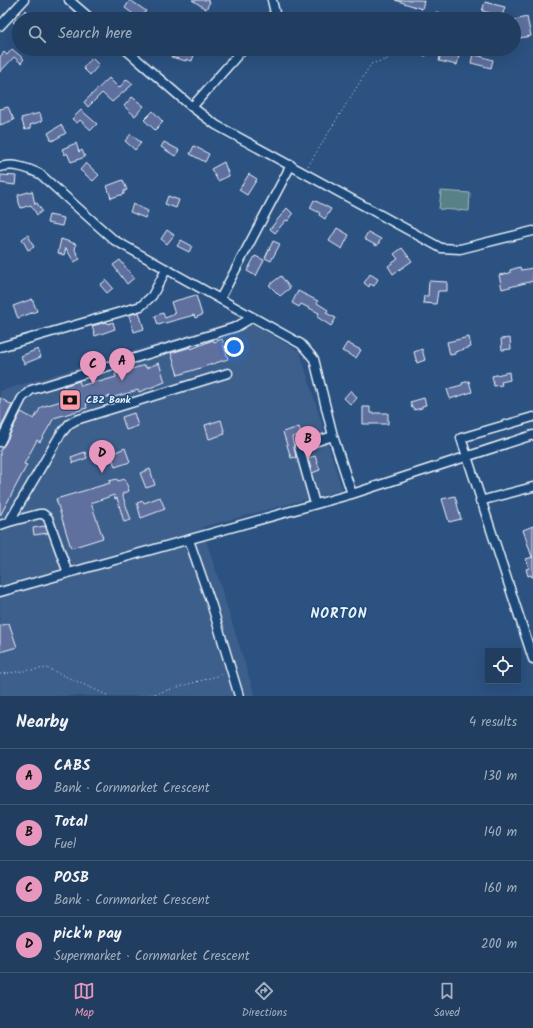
<!DOCTYPE html>
<meta charset="utf-8">
<style>
:root{--surface:#213e61;--page:#294567;--text:#f1f3f6;--muted:#a2aebd;--line:#3e5776;--accent:#e797bd}
body{margin:0;font-family:Kalam,sans-serif;background:var(--page);color:var(--text)}
.controls{position:absolute;right:12px;bottom:12px;display:grid;overflow:hidden;border-radius:0px;box-shadow:0 4px 16px #0002}
.controls button{width:36px;height:36px;display:grid;place-items:center;padding:0;border:0;border-bottom:1px solid var(--line);background:var(--surface);color:var(--text);font:20px sans-serif}
.you{position:absolute;left:234px;top:347px;width:14px;height:14px;margin:-10px;border:3px solid #fff;border-radius:50%;background:#1a73e8;box-shadow:0 0 0 6px #1a73e833}
.badge{display:grid;place-items:center;width:26px;height:26px;border-radius:50%;background:var(--accent);color:#111;font-size:13px;font-weight:700}
.pin{position:absolute;translate:-50% -33px;filter:drop-shadow(0 1px 2px #0008)}
.pin::after{content:'';position:absolute;top:21px;width:14px;height:12px;background:inherit;clip-path:polygon(0 0,100% 0,50% 100%)}
.list{margin:0;padding:0;list-style:none}
h2{display:flex;justify-content:space-between;align-items:center;height:52px;margin:0;padding:0 16px;font-size:17px}
h2 small{font-size:13px;font-weight:400;color:var(--muted)}
.list li{display:grid;grid-template-columns:26px 1fr auto;gap:12px;align-items:center;box-sizing:border-box;height:56px;padding:0 16px;border-top:1px solid var(--line)}
.list b{display:block;font-size:15px;white-space:nowrap}
.list p{margin:0;font-size:13px;white-space:nowrap;color:var(--muted)}
.list em{font-size:13px;font-style:normal;color:var(--muted)}
.icon{flex:none;width:22px;height:22px;fill:none;stroke:currentColor;stroke-width:2;stroke-linecap:round;stroke-linejoin:round}
.map{position:relative;flex:none;width:533px;height:696px;overflow:hidden}
.search{position:absolute;background:var(--surface);box-shadow:0 4px 16px #0002;left:12px;right:12px;top:12px;height:44px;display:flex;align-items:center;gap:10px;box-sizing:border-box;padding:0 14px;border-radius:22px;color:var(--muted);font-size:15px}
.sheet{height:276px;background:var(--surface)}
nav{display:flex;justify-content:space-around;align-items:center;box-sizing:border-box;height:56px;border-top:1px solid var(--line);background:var(--surface);font-size:11px;color:var(--muted)}
nav a{display:grid;justify-items:center;gap:2px}
nav .on{color:var(--accent)}
.map>svg:first-child{display:block}
.built{fill:#3e5e8c}
.green{fill:#598187;stroke:#a0b9c0}
.building{fill:#5e709f;stroke:#e8f1f8}
.lines{fill:none;stroke-linecap:round;stroke-linejoin:round}
.minor-casing{stroke:#e8f1f8;stroke-width:11}
.path{stroke:#e8f1f8;stroke-width:1;stroke-dasharray:1 3;stroke-linecap:butt}
.minor{stroke:#1f4a7a;stroke-width:8}
.labels{text-anchor:middle;dominant-baseline:central;stroke-width:3;stroke-linejoin:round;paint-order:stroke}
.poi-label{font-size:10px;font-weight:bold;fill:#e8f1f8;stroke:#1f4a7a;text-anchor:start}
.district-label{font-size:14px;font-weight:bold;letter-spacing:1px;fill:#e8f1f8;stroke:#1f4a7a}
</style>
<div class="map">
<svg width="533" height="696" viewBox="0 0 533 696">
<rect width="100%" height="100%" fill="#2c5281"/>
<filter id="ink" filterUnits="userSpaceOnUse"><feTurbulence type="fractalNoise" baseFrequency=".025" numOctaves="2"/><feDisplacementMap in="SourceGraphic" scale="8" xChannelSelector="R" yChannelSelector="G"/><feConvolveMatrix kernelMatrix="1 2 1 2 8 2 1 2 1" color-interpolation-filters="sRGB"/></filter>
<g filter="url(#ink)">
<path class="built" d="M244,318L300,352L342,490L202,527L255,696H0V391Z"/>
<path class="green" d="M441,191L470,193L469,211L439,209Z"/>
<path class="building" d="M130,0L146,11L140,19L125,8Z
M192,0H207L210,2L206,9Z
M395,0H421L424,1L422,9Z
M485,2L505,7L502,16L482,11Z
M26,10L34,19H19V28L13,22Z
M436,12L456,17V19H434Z
M527,17L531,36L514,39V20Z
M12,49L24,59L21,63L14,57L0,72V57L4,52L7,55Z
M173,49H196L192,61L186,59V61L171,57Z
M406,49H428L426,56L405,51Z
M441,52L459,56L457,65L439,61Z
M473,54L493,60L491,68L471,63Z
M92,58L99,65L90,75L83,68Z
M109,78L119,88L127,79L133,84L112,102L102,93L88,107L84,102Z
M132,97L144,106L135,116L124,106Z
M8,107L14,120L0,125V109Z
M81,110L97,124L91,130L80,120L77,123L72,119Z
M153,111L163,122L155,130L144,120Z
M40,113L42,121L30,125L31,128L25,130L21,118Z
M61,125L66,133L52,141L48,133Z
M131,134L141,143L135,150L125,141Z
M164,142L179,150L175,156L161,147Z
M76,143L79,152L82,150L85,157L71,162L67,153L65,155L62,149Z
M194,146L209,154L205,162L190,154Z
M224,162L229,176L218,181L211,169Z
M86,163L99,175L93,181L80,170Z
M249,174L257,179L247,195L239,190Z
M1,175L16,176L15,185L0,183Z
M123,180L127,190L124,191V194L111,198L107,186Z
M32,191L35,204L37,203L42,211L37,215L31,205L21,208L19,203L18,195Z
M168,196L179,200L176,208L165,204Z
M314,200L331,209L325,219L319,215L320,213L310,208Z
M133,204L148,211L145,218L130,212Z
M287,208L293,214L288,221L286,220L275,233L270,229Z
M49,215L64,218L62,226L47,223Z
M337,228L349,235L342,249L329,241Z
M167,230L174,235L167,244L161,239Z
M368,232L381,239L377,246L364,239Z
M28,235L34,247L28,250L22,239Z
M61,239L76,244L75,250L80,259L74,262L66,248L64,255L58,253Z
M181,240L192,246L189,252L177,246Z
M273,241L280,244L271,261L265,258Z
M402,248L412,261L393,274L388,266L398,259L394,254Z
M255,256L264,260L256,276L247,271Z
M120,260L134,278L127,284L113,265Z
M520,267L521,270L533,268V281L502,289L499,275L510,273V270Z
M370,274L378,279L374,286L370,284L369,287L364,283Z
M281,276L290,288L280,296L269,285Z
M106,280L113,288L107,293L100,285Z
M429,281L447,282V291H438L436,304L423,303L424,296H428Z
M298,291L318,301L317,303L328,310L326,313L336,318L331,326L317,317L319,313L301,304L299,307L292,303Z
M196,295L202,315L195,318L194,315L158,325L155,316L163,313L165,318L175,314L171,302Z
M32,299L37,311L18,318L13,306Z
M139,312L144,329L134,332L129,315Z
M107,322L108,324L113,322L115,329L95,336L92,326Z
M469,337L471,347L455,352V354L450,355L447,342Z
M510,338L511,349L502,350L501,339Z
M222,339L228,359L178,375L171,353L191,347V349L213,340L214,342Z
M347,343L361,350L356,358L342,351Z
M38,349L41,357L24,364L21,356Z
M422,349L425,360L417,363L414,352Z
M159,363L165,382L139,392L138,390L111,398L110,396L86,404L87,408L54,418L40,442L37,440L24,464L27,465L0,516V450L5,444L21,412L34,419L41,407L68,399L64,386L79,381L81,386L99,380V382L116,377L115,374L145,365L146,368Z
M509,372L510,380L501,382L502,385L494,386L492,376Z
M469,381L472,392L450,399L447,389L462,385V383Z
M351,390L357,398L351,405L344,398Z
M0,398L12,405L0,429Z
M424,398L426,405L422,406V408L414,410V408H412L410,402Z
M363,407H370V413H388V424H363Z
M134,413L138,426L126,430L122,417Z
M221,420L225,434L209,439L205,425Z
M299,427L301,434L292,437L296,457L291,458L283,432Z
M125,448L130,462L115,467L111,454Z
M85,452L87,458L73,463L71,457Z
M315,456L320,470L312,473L308,458Z
M150,469L155,485L146,488L140,473Z
M117,479L118,481L125,479L129,491L122,494L131,520L124,522L117,498L115,499L114,495L91,503L103,538L71,548L56,499L110,483L109,481Z
M455,496L461,519L449,522L442,499Z
M160,497L165,509L141,518L137,503L143,501L144,503Z
M45,526L48,533L34,535L33,528Z
M533,526V557H532L523,530Z
M533,557V577H532L531,575L528,576L526,569L529,568L526,559Z
M9,623L17,647L0,652V626Z"/>
<g class="lines">
<g class="minor-casing">
<path id="minor" d="M69,0L91,19
M269,19L275,13L272,0
M0,26L24,0
M125,49L192,107L216,125L441,248L460,249L533,231
M192,107L243,49
M0,167C14,163 27,168 40,174L114,240L301,344L314,359L333,436L352,494
M220,299L291,165
M0,347L141,306L152,296L166,270
M533,417L461,438L533,659
M0,442L22,398L31,390L236,327L253,317
M480,501L533,487
M315,504L299,447L333,436
M9,522L39,514H43L48,518L68,573
M0,525L9,522L60,435L69,424L76,420L228,373
M189,540L212,606L239,696
M0,592L352,494L533,435"/>
</g>
<path class="path" d="M412,19L414,15
M308,166L371,64L388,59L399,49
M0,674L47,668L109,696
M147,696L224,674"/>
<use href="#minor" class="minor"/>
</g>
</g>
<defs>
<g id="bank-square" transform="scale(1.15)"><rect x="-9" y="-9" width="18" height="18" rx="4" fill="#ff9aa2" stroke="#1f4a7a"/><path d="M-6-4H6V4H-6ZM0-2.3a2.3 2.3 0 1 0 0 4.6a2.3 2.3 0 1 0 0-4.6Z" fill="#111"/></g>
</defs>
<g fill-rule="evenodd">
<use href="#bank-square" x="70" y="400"/>
</g>
<g class="labels">
<g class="poi-label">
<text x="86" y="400">CBZ Bank</text>
</g>
<g class="district-label">
<text x="339" y="614">NORTON</text>
</g>
</g>
</svg>
<div class="controls">
<button><svg class="icon" aria-label="locate" viewBox="0 0 24 24"><circle cx="12" cy="12" r="6"/><path d="M12 2v4M12 18v4M2 12h4M18 12h4"/></svg></button>
</div>
<div class="you"></div>
<div class="pin badge" style="left:122px;top:381px">A</div>
<div class="pin badge" style="left:308px;top:459px">B</div>
<div class="pin badge" style="left:93px;top:384px">C</div>
<div class="pin badge" style="left:102px;top:473px">D</div>
<div class="search"><svg class="icon" aria-label="search" viewBox="0 0 24 24"><circle cx="10" cy="10" r="6"/><path d="M15 15l6 6"/></svg>Search here</div>
</div>
<section class="sheet">
<h2>Nearby<small>4 results</small></h2>
<ul class="list">
<li><span class="badge">A</span><div><b>CABS</b><p>Bank · Cornmarket Crescent</p></div><em>130 m</em></li>
<li><span class="badge">B</span><div><b>Total</b><p>Fuel</p></div><em>140 m</em></li>
<li><span class="badge">C</span><div><b>POSB</b><p>Bank · Cornmarket Crescent</p></div><em>160 m</em></li>
<li><span class="badge">D</span><div><b>pick'n pay</b><p>Supermarket · Cornmarket Crescent</p></div><em>200 m</em></li>
</ul>
</section>
<nav>
<a class="on"><svg class="icon" aria-label="map" viewBox="0 0 24 24"><path d="M3 6l6-2 6 2 6-2v14l-6 2-6-2-6 2zM9 4v14M15 6v14"/></svg>Map</a>
<a><svg class="icon" aria-label="directions" viewBox="0 0 24 24"><path d="M12 3l9 9-9 9-9-9zM9 14v-3h6M13 9l2 2-2 2"/></svg>Directions</a>
<a><svg class="icon" aria-label="saved" viewBox="0 0 24 24"><path d="M7 4h10v16l-5-4-5 4z"/></svg>Saved</a>
</nav>
